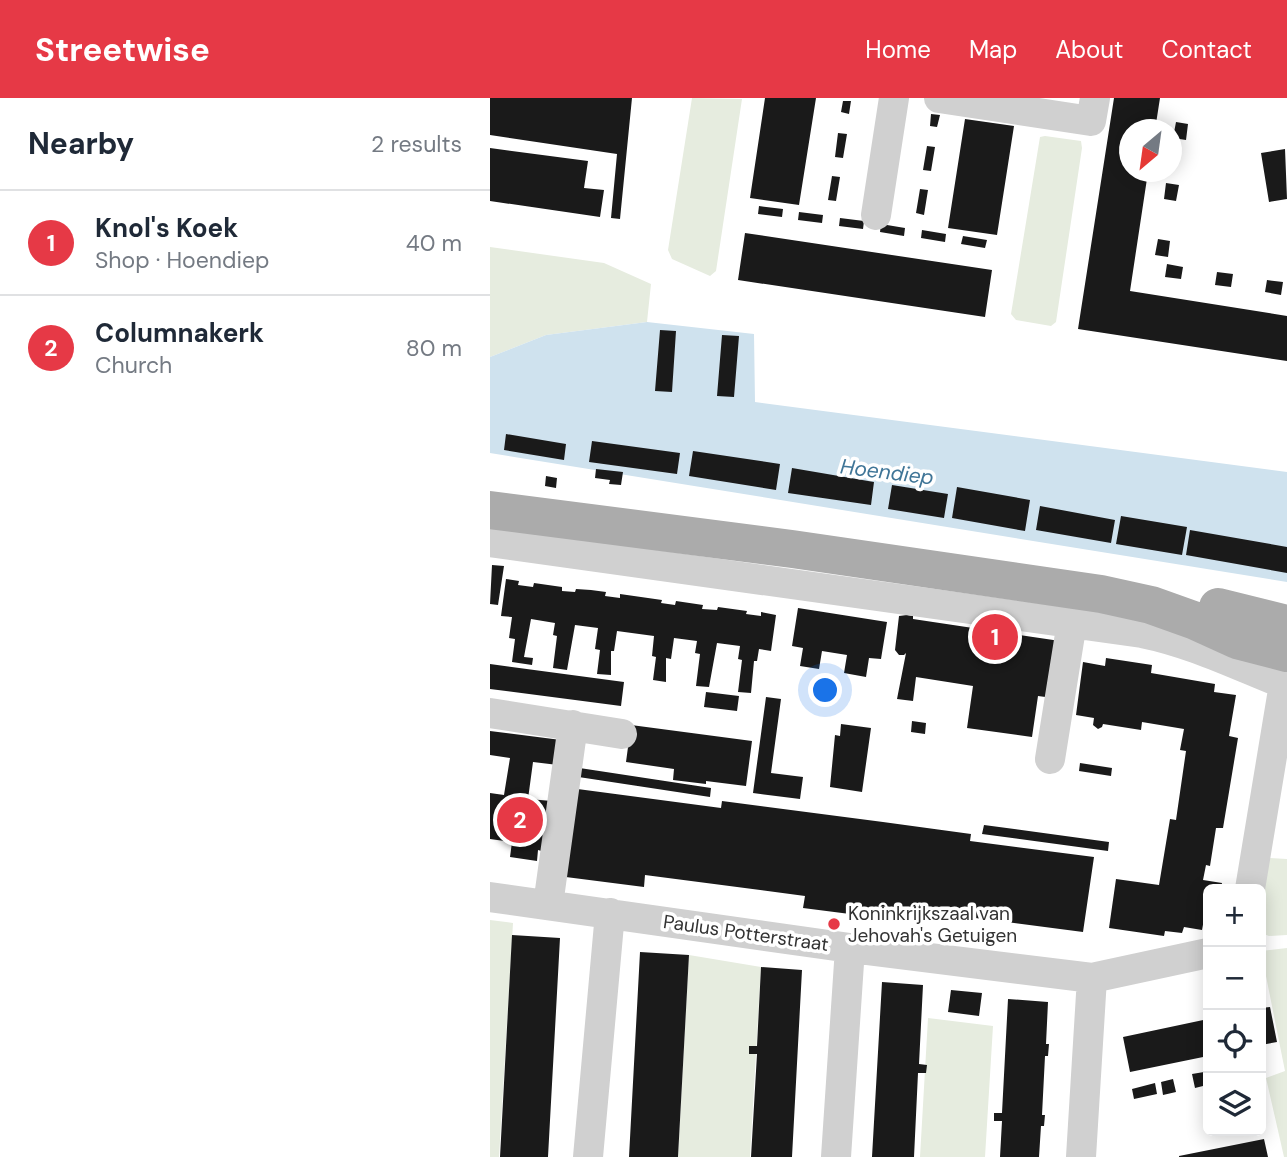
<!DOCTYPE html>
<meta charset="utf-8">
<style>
:root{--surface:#fff;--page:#f2f2f3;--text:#1f2937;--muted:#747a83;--line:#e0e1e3;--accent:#e63946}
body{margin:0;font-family:"DM Sans",sans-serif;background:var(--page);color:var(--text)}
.controls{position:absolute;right:21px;bottom:21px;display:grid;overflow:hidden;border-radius:10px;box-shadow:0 4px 18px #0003}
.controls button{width:63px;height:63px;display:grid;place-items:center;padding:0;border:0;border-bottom:2px solid var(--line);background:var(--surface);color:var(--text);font:35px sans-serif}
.compass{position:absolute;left:629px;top:21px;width:63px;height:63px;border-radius:50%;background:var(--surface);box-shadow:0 4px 18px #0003;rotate:209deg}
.you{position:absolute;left:336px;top:593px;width:24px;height:24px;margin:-18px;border:5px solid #fff;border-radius:50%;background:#1a73e8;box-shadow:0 0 0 10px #1a73e833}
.badge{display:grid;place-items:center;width:46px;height:46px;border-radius:50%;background:var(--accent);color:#fff;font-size:23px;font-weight:700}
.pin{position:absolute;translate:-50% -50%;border:4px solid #fff;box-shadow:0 2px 7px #0006}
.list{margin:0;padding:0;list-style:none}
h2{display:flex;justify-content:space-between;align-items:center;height:91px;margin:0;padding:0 28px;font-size:30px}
h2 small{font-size:23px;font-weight:400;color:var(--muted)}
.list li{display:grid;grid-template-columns:46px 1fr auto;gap:21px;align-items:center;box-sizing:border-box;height:105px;padding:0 28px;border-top:2px solid var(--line)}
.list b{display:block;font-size:26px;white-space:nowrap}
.list p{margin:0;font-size:23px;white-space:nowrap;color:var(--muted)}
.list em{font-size:23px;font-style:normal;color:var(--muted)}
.icon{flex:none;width:38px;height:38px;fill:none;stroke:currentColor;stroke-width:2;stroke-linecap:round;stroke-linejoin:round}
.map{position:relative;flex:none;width:797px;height:1059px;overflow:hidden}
header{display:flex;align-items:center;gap:42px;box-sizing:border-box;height:98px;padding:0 35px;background:var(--accent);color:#fff}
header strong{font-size:33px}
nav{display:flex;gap:38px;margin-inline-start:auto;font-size:24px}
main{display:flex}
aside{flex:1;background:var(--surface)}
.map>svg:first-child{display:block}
.green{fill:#e6ecdf}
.water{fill:#cfe2ee}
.building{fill:#1a1a1a}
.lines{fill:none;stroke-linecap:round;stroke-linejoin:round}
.minor{stroke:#d0d0d0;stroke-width:30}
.major{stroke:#ababab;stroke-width:38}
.poi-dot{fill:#e63946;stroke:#fff;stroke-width:2.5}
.labels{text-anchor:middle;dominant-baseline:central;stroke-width:7;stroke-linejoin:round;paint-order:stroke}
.poi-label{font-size:19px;fill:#333;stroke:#fff;text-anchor:start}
.street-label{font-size:19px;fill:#333;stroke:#fff}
.water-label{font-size:21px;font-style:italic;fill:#3f7597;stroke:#fff}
</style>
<header>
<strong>Streetwise</strong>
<nav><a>Home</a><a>Map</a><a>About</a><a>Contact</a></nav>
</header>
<main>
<aside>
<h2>Nearby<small>2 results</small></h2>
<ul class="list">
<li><span class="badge">1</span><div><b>Knol's Koek</b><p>Shop · Hoendiep</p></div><em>40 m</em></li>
<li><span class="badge">2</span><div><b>Columnakerk</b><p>Church</p></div><em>80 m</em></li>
</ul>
</aside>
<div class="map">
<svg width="797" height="1059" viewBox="0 0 797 1059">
<rect width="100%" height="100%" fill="#fff"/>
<path class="green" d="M202,0L252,1L226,173L220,178L182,161L178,152Z
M555,38L591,43L592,50L566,224L561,228L526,222L521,216L550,39Z
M0,149L114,165L161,186L157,224L56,237L0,259Z
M779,760L797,761V837L779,838L771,835V814Z
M0,822L23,825L9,1059H0Z
M797,850V1059H794L776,980L795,973L771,853Z
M199,857L271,869L260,1059H188Z
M438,920L503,928L495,1059H430Z"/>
<path class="water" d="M157,224L264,236L265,304L797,374V484L0,355V259L56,237Z"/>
<path class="building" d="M0,0H142L130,121L121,120L127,56L0,37Z
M275,0H326L309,107L260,100Z
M624,0H670L665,32H640V74H658L640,193L797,218V263L588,231Z
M353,3H361L359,16L351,14Z
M441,16L450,17L447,29L440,28Z
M475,21L524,28L507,137L458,130Z
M686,24L698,26L696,42L683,40Z
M348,35L357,36L353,60L345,59Z
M437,48L445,49L441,73L433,72Z
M0,50L98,63L94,90L114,92L110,119L0,103Z
M795,51L797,101L779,104L771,55Z
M342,78L350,79L346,103L338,102Z
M676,85L689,87L686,103L674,101Z
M430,91L438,92L434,117L426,115Z
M269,108L293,111L292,119L268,116Z
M309,114L333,117L332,125L308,122Z
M350,120L374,123L373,131L349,128Z
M391,126L415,130L414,138L390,134Z
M432,132L456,136L455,144L431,140Z
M255,135L502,172L495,219L248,182Z
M473,138L497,142L495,150L471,146Z
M668,141L680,143L678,159L665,157Z
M677,166L693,169L691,181L675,179Z
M727,174L743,176L741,189L725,187Z
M777,182L793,184L791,197L775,194Z
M170,232L186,233L182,294L165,293Z
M232,237L249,238L244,299L227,298Z
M16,336L76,346L74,362L14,352Z
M102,343L190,355L187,376L99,364Z
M203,353L290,366L286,392L199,378Z
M302,370L384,384L381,407L298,395Z
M106,371L133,374L131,387L119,386L120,382L105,380Z
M56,378L67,380L66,390L55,388Z
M402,387L458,396L454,420L398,411Z
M467,389L540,402L535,433L462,420Z
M550,408L625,422L621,445L546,432Z
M631,418L697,429L692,457L626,446Z
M700,432L797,449V475L696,457Z
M2,467L14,468L8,507L0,506Z
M16,481L29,483L28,487L43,489L44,485L72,489V493L85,494L86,491L101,492L116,494L115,498L130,500V496L172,502L171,505L185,507L186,503L213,507L212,511L227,512L228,509L257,513L256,516L271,518V514L286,517L281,553L269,551L267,563H264L261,595L248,594L252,562L248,561L250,548L227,545L219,589L206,588L210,556L205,555L207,543L184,540L181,561L176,560V584L163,582L166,559L162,558L164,538L127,533L124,553H121V577L107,576L110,552L105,551L108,530L85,527L77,572L63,570L67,538L63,537L65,525L41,521L34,559L43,560L42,567L22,564L25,541L19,540L22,519L11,518Z
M308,510L397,524L391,561L379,560L376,579L354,575L357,557L332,553L329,571L310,568L313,550L302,548Z
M417,517L423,518V521L570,543L563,600L548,598L542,639L477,630L483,588L426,579L423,603L407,601L416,555L414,557H409L405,552L409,518Z
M616,560L662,567L661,575L725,586L724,594L746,597L739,638L748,640L733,730H726L720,768L716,767L713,782L732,785L731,791H718V816H715L712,832L694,829L692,835L675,833L674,838L619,830L626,781L669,787L680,721L686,722L696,653L690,652L694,631L652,624L651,632L613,626L612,629L608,631L603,627L604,620L586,617L593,564L615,568Z
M0,566L134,584L131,608L0,591Z
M216,594L249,598L247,613L214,609Z
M276,599L291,601L281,675L313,679L310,701L263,695Z
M422,623L436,625L435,636L421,634Z
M351,626L381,630L372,694L340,689L345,637L350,638Z
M141,627L262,643L256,688L216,683V686L183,682L184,671L136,664Z
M0,633L71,642L68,667L43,664L38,701L62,703L55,754L48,752L47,763L20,759L22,744L0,741V695L14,697L20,660L0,657Z
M590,665L622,670L621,678L589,673Z
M83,669L221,690L220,699L82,678Z
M80,690L231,710L232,703L393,724L481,736L480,743L604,759L593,834L400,809L399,821L313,810L315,798L155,777L154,789L68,778Z
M494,727L619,744L618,753L492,736Z
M22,837L70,840L58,1059H10Z
M150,854L199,857L188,1059H139Z
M271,869L312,872L302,1059H261L267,956H259V948H267Z
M392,884L433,887L429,966L437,967L436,975H428L424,1059H382Z
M461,892L492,895L489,918L458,914Z
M518,901L558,904L556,946H559L558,958H555L552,1017H555L554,1028H551L549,1059H510L512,1023H504V1015H512Z
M780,909L787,944L771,947V910Z
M718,921V958L640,974L633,939Z
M714,974L717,987L705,990L702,976Z
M683,981L686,994L673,997L671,984Z
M665,985L667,996L644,1001L642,991Z
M774,1041L778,1059H689V1058Z"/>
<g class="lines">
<path class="minor" d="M449,0L601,23L605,0
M386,117L404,0
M0,444L652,535C702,545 746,567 794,586L760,791
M0,615L132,636
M560,661L582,524L595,511
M0,799L360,850L602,880L718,855
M58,807L83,627
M98,1059L120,815
M346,1059L360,850
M591,1059L602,880"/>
<path class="major" d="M0,412L302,451L611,496L661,507L703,522L747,542L797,555
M728,509L797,526"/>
</g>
<circle class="poi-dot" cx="344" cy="826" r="7"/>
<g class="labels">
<g class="poi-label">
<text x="358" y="815">Koninkrijkszaal van<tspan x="358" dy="22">Jehovah's Getuigen</tspan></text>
</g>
<g class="street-label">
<text transform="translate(256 835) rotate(8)">Paulus Potterstraat</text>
</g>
<g class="water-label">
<text transform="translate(397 374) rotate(7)">Hoendiep</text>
</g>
</g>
</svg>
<div class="controls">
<button>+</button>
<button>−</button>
<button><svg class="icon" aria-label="locate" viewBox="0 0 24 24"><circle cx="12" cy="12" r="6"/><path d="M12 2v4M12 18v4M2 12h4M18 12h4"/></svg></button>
<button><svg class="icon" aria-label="layers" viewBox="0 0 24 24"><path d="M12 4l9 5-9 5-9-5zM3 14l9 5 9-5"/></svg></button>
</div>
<svg class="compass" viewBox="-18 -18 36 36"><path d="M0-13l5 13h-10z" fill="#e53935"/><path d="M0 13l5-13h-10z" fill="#747a83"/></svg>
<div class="you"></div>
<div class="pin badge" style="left:505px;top:539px">1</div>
<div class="pin badge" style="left:30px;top:722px">2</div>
</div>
</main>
